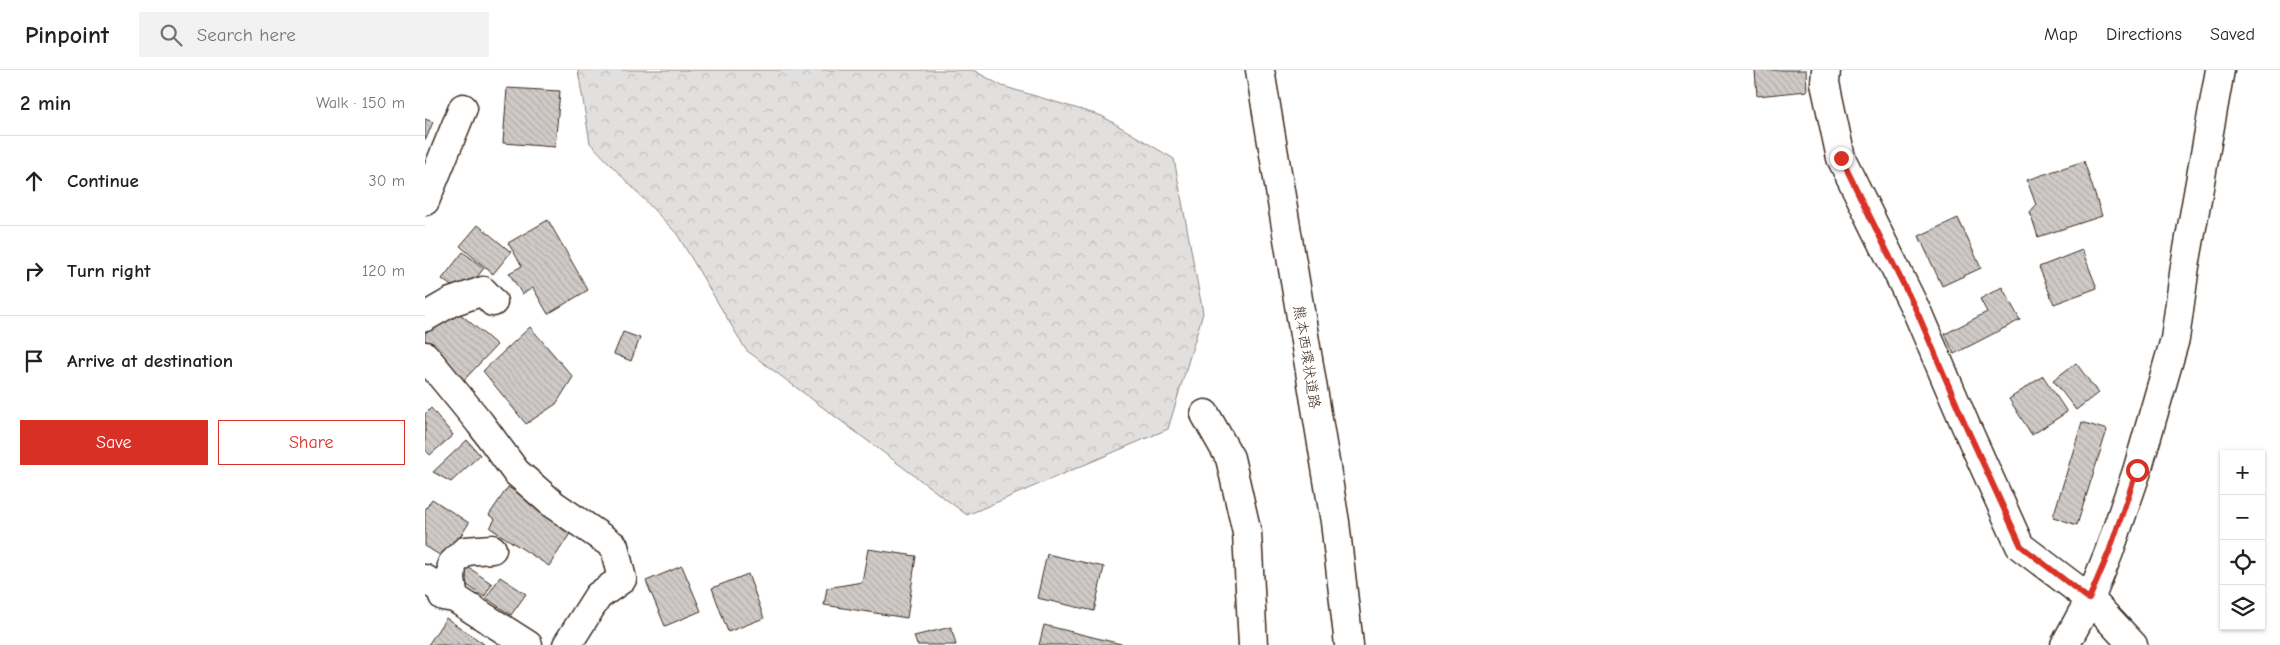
<!DOCTYPE html>
<meta charset="utf-8">
<style>
:root{--surface:#fff;--page:#f2f2f2;--text:#202124;--muted:#757577;--line:#e0e0e0;--accent:#d93025}
body{margin:0;font-family:"Comic Neue","Klee One",sans-serif;background:var(--page);color:var(--text)}
.controls{position:absolute;right:15px;bottom:15px;display:grid;overflow:hidden;border-radius:0px;box-shadow:0 1px 4px #0004}
.controls button{width:45px;height:45px;display:grid;place-items:center;padding:0;border:0;border-bottom:1px solid var(--line);background:var(--surface);color:var(--text);font:25px sans-serif}
.stop{position:absolute;width:15px;height:15px;margin:-11px;border:4px solid #d93025;border-radius:50%;background:#fff}
.stop.end{background:#d93025;border-color:#fff;box-shadow:0 1px 5px #0008}
.list{margin:0;padding:0;list-style:none}
h2{display:flex;justify-content:space-between;align-items:center;height:65px;margin:0;padding:0 20px;font-size:21px}
h2 small{font-size:16px;font-weight:400;color:var(--muted)}
.list li{display:grid;grid-template-columns:32px 1fr auto;gap:15px;align-items:center;box-sizing:border-box;height:90px;padding:0 20px;border-top:1px solid var(--line)}
.list b{display:block;font-size:19px;white-space:nowrap}
.list em{font-size:16px;font-style:normal;color:var(--muted)}
.actions{display:flex;gap:10px;padding:15px 20px}
.actions a{flex:1;padding:11px 0;border:1px solid var(--accent);border-radius:0px;text-align:center;font-size:18px;color:var(--accent)}
.actions .main{background:var(--accent);color:#fff}
.icon{flex:none;width:28px;height:28px;fill:none;stroke:currentColor;stroke-width:2;stroke-linecap:round;stroke-linejoin:round}
.map{position:relative;flex:none;width:1855px;height:575px;overflow:hidden}
header{display:flex;align-items:center;gap:30px;box-sizing:border-box;height:70px;padding:0 25px;background:var(--surface);border-bottom:1px solid var(--line)}
header strong{font-size:24px}
nav{display:flex;gap:28px;margin-inline-start:auto;font-size:18px}
.search{width:350px;height:45px;background:var(--page);display:flex;align-items:center;gap:12px;box-sizing:border-box;padding:0 18px;border-radius:0px;color:var(--muted);font-size:19px}
main{display:flex}
aside{flex:1;background:var(--surface)}
.map>svg:first-child{display:block}
.forest{fill:url(#forest-crowns);stroke:#8e857e}
.building{fill:url(#building-back-hatch);stroke:#3b2a1e}
.lines{fill:none;stroke-linecap:round;stroke-linejoin:round}
.street-casing{stroke:#3b2a1e;stroke-width:31}
.secondary-casing{stroke:#3b2a1e;stroke-width:31}
.highway-casing{stroke:#3b2a1e;stroke-width:31}
.street{stroke:#fff;stroke-width:28}
.secondary{stroke:#fff;stroke-width:28}
.highway{stroke:#fff;stroke-width:28}
.route{stroke:#d93025;stroke-width:6}
.labels{text-anchor:middle;dominant-baseline:central;stroke-width:4.5;stroke-linejoin:round;paint-order:stroke}
.street-label{font-size:15px;fill:#3b2a1e;stroke:#fff}
</style>
<header>
<strong>Pinpoint</strong>
<div class="search"><svg class="icon" aria-label="search" viewBox="0 0 24 24"><circle cx="10" cy="10" r="6"/><path d="M15 15l6 6"/></svg>Search here</div>
<nav><a>Map</a><a>Directions</a><a>Saved</a></nav>
</header>
<main>
<aside>
<h2>2 min<small>Walk · 150 m</small></h2>
<ul class="list">
<li><svg class="icon" aria-label="ahead" viewBox="0 0 24 24"><path d="M12 20V5M6 11l6-6 6 6"/></svg><div><b>Continue</b></div><em>30 m</em></li>
<li><svg class="icon" aria-label="right" viewBox="0 0 24 24"><path d="M7 20v-9h11M14 6l5 5-5 5"/></svg><div><b>Turn right</b></div><em>120 m</em></li>
<li><svg class="icon" aria-label="arrive" viewBox="0 0 24 24"><path d="M6 21V4h12l-3 4 3 4H6"/></svg><div><b>Arrive at destination</b></div></li>
</ul>
<div class="actions"><a class="main">Save</a><a>Share</a></div>
</aside>
<div class="map">
<svg width="1855" height="575" viewBox="0 0 1855 575">
<defs>
<pattern id="forest-crowns" width="20" height="18" patternUnits="userSpaceOnUse" patternTransform="scale(1.25)"><rect width="20" height="18" fill="#e2e0de"/><path d="M2 6a3 3 0 1 1 6 0M12 15a3 3 0 1 1 6 0" fill="none" stroke="#c3c0be"/></pattern>
<pattern id="building-back-hatch" width="6" height="6" patternUnits="userSpaceOnUse" patternTransform="scale(1.25)"><rect width="6" height="6" fill="#cfcac7"/><path d="M-1 5l2 2M0 0l6 6M5-1l2 2" fill="none" stroke="#b3aeaa"/></pattern>
</defs>
<rect width="100%" height="100%" fill="#fff"/>
<filter id="ink" filterUnits="userSpaceOnUse"><feTurbulence type="fractalNoise" baseFrequency=".02" numOctaves="2"/><feDisplacementMap in="SourceGraphic" scale="10" xChannelSelector="R" yChannelSelector="G"/><feConvolveMatrix kernelMatrix="1 2 1 2 8 2 1 2 1" color-interpolation-filters="sRGB"/></filter>
<g filter="url(#ink)">
<path class="forest" d="M153,0H548L577,16L677,46L749,89L778,243L743,359L542,445L321,280L252,164L165,73Z"/>
<path class="building" d="M1330,0H1381L1382,21L1332,26Z
M82,18L135,21L130,77L78,73Z
M0,49L8,52L1,69H0Z
M1659,91L1677,146L1613,167L1605,142L1611,135L1602,110Z
M1533,148L1556,198L1517,216L1494,166Z
M123,150L163,220L123,244L108,218L97,224L84,203L97,196L83,173Z
M53,155L86,182L68,204L35,176Z
M1657,180L1672,218L1629,234L1614,197Z
M38,182L59,198L38,225L17,209Z
M1577,217L1595,250L1529,284L1520,264L1562,242L1555,229Z
M26,236L72,275L38,311L0,274V260Z
M105,257L148,307L131,334L101,354L58,301Z
M198,262L215,268L206,291L189,284Z
M1651,293L1673,323L1651,340L1628,310Z
M1618,306L1642,342L1607,365L1584,329Z
M6,338L28,365L5,385L0,379V344Z
M1657,352L1682,360L1652,455L1628,447Z
M42,370L55,385L26,412L8,402Z
M83,417L148,459L124,496L65,458L70,449L64,445Z
M7,429L44,453L21,489L0,476V440Z
M443,479L491,486L482,548L399,535L402,518L437,512Z
M622,484L679,497L669,541L612,528Z
M257,496L276,541L240,556L221,511Z
M43,497L67,514L59,527L35,510Z
M323,504L339,548L303,562L287,518Z
M75,507L101,524L86,545L61,528Z
M21,548L59,574V575H3Z
M619,555L700,575H614Z
M526,557L531,575H492L489,566Z"/>
<g class="lines">
<g class="street-casing">
<path id="street" d="M1401,0L1400,13L1416,88L1493,244L1540,354L1595,476L1665,529L1708,575
M0,131L38,38
M0,247L26,232L58,221L68,232
M0,286L55,353L91,402L129,435L189,476L197,509L173,526L142,575
M780,344L805,388L822,463L828,575
M0,509L103,575
M18,526L29,528L26,510L27,494L40,481L67,479"/>
</g>
<g class="secondary-casing">
<path id="secondary" d="M1640,575L1665,529L1684,482L1712,401L1750,269L1760,196L1795,0"/>
</g>
<g class="highway-casing">
<path id="highway" d="M835,0L910,452L924,575"/>
</g>
<use href="#street" class="street"/>
<use href="#secondary" class="secondary"/>
<use href="#highway" class="highway"/>
</g>
</g>
<g class="lines" filter="url(#ink)">
<path class="route" d="M1416,88L1493,244L1540,354L1596,476L1664,529L1684,482L1712,400"/>
</g>
<g class="labels">
<g class="street-label">
<text transform="translate(882 287) rotate(81)">熊本西環状道路</text>
</g>
</g>
</svg>
<div class="controls">
<button>+</button>
<button>−</button>
<button><svg class="icon" aria-label="locate" viewBox="0 0 24 24"><circle cx="12" cy="12" r="6"/><path d="M12 2v4M12 18v4M2 12h4M18 12h4"/></svg></button>
<button><svg class="icon" aria-label="layers" viewBox="0 0 24 24"><path d="M12 4l9 5-9 5-9-5zM3 14l9 5 9-5"/></svg></button>
</div>
<div class="stop" style="left:1712px;top:400px"></div>
<div class="stop end" style="left:1416px;top:88px"></div>
</div>
</main>
